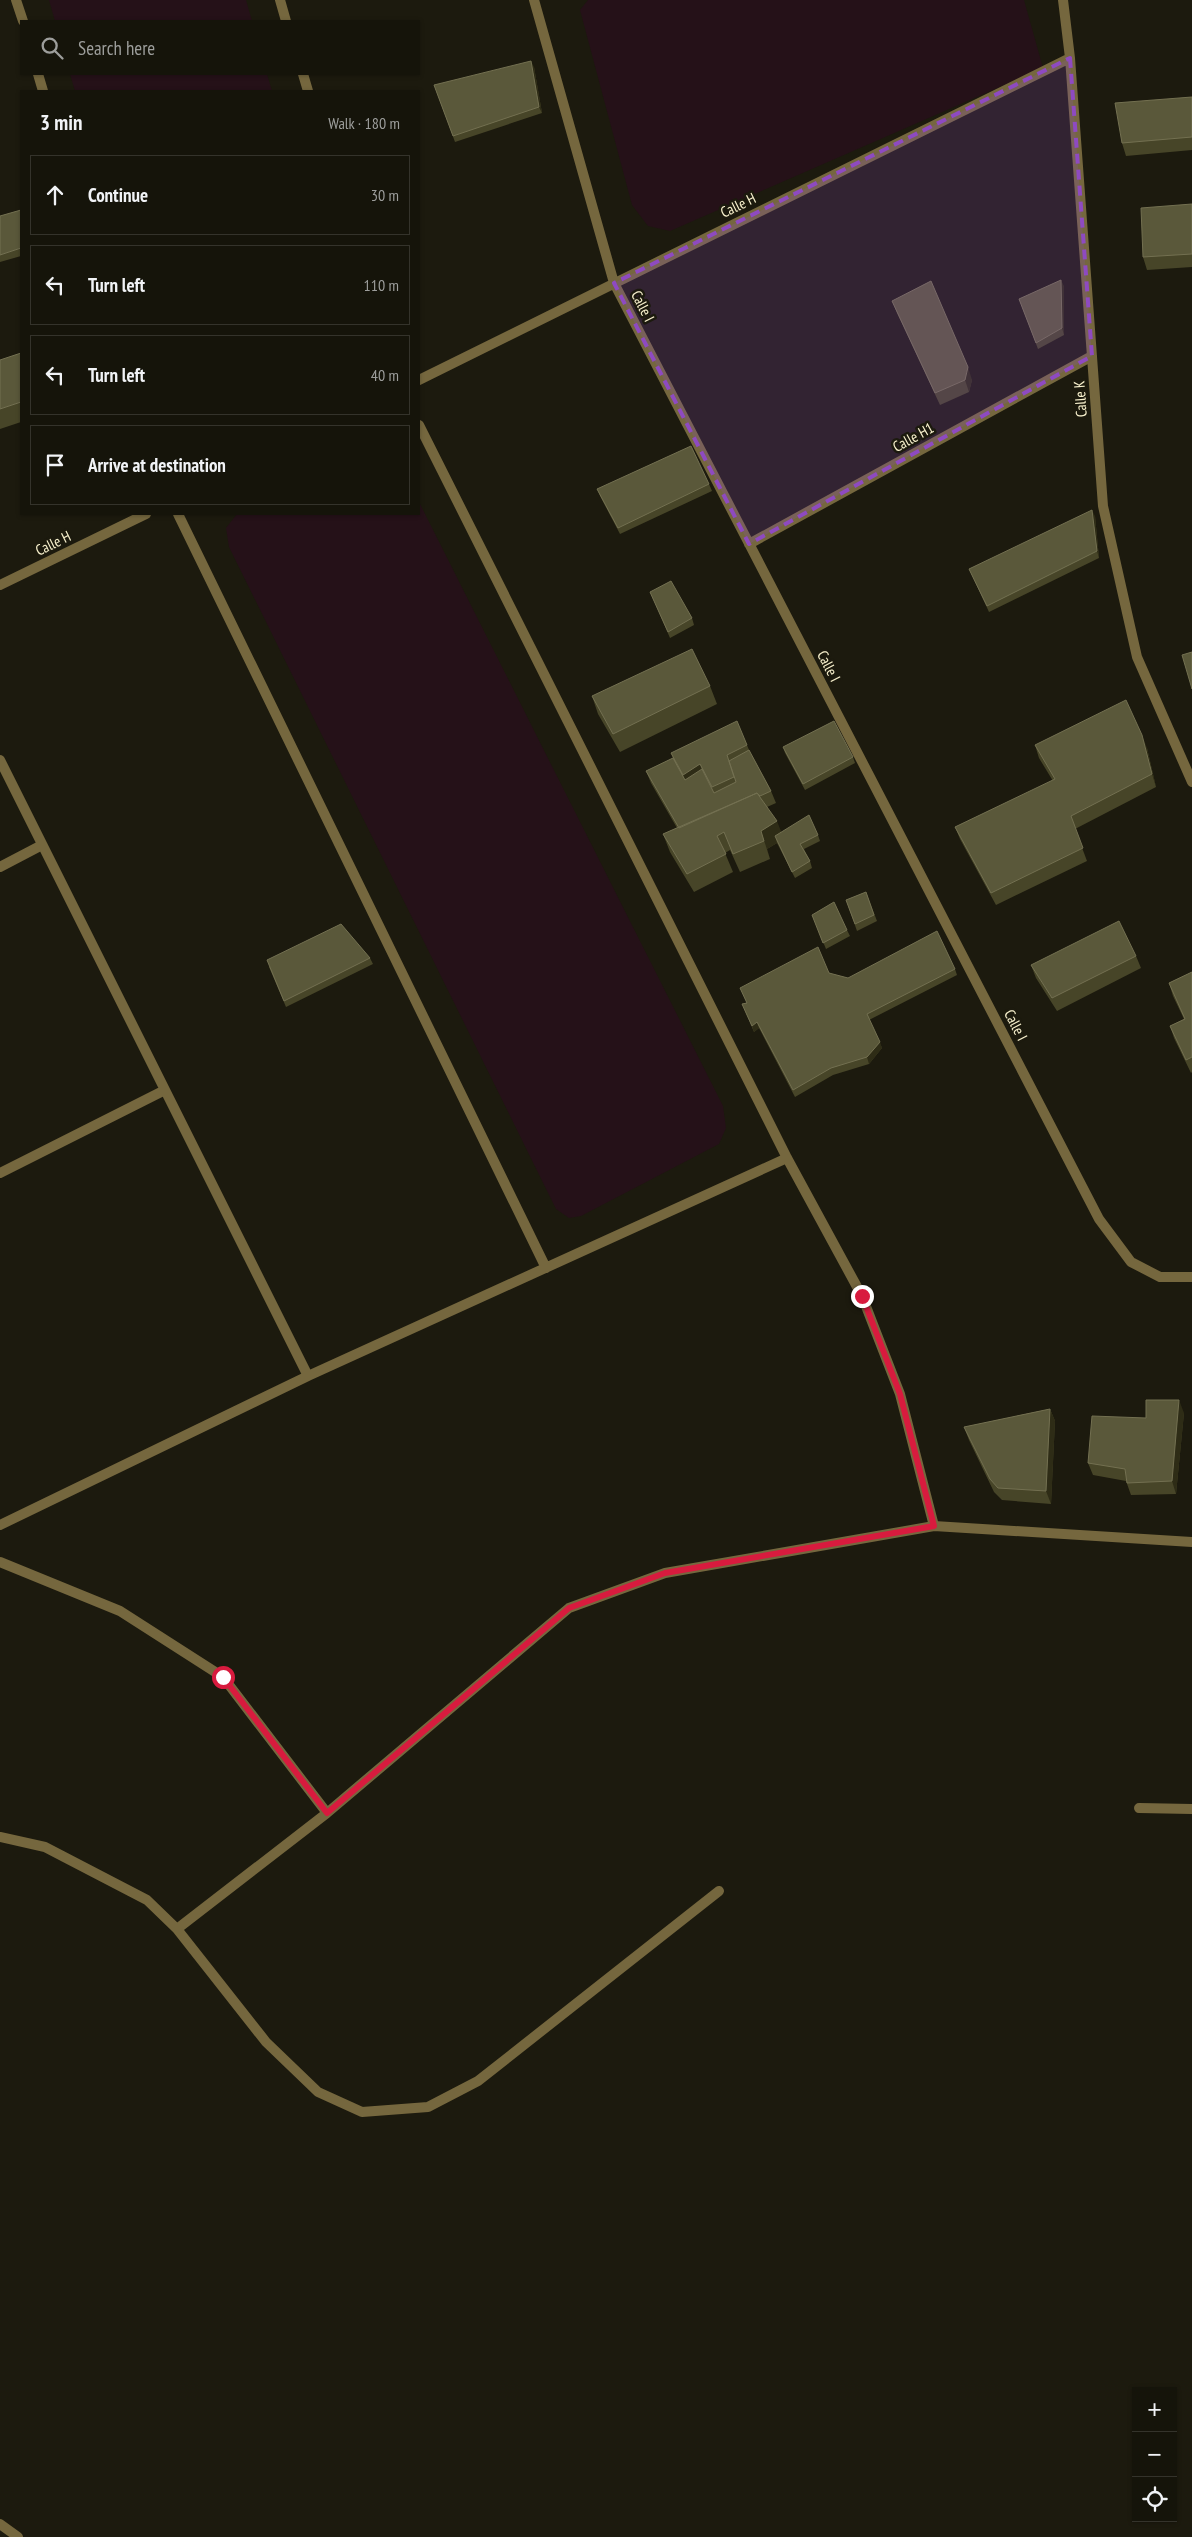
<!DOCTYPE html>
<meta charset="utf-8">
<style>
:root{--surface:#15140a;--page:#1e1d13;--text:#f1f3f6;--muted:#9d9e9c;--line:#34332b}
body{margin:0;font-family:"PT Sans Narrow",sans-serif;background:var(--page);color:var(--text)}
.controls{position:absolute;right:15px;bottom:15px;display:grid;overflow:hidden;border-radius:0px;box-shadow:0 1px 4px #0004}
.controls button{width:45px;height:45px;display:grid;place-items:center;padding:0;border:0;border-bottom:1px solid var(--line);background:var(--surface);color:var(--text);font:25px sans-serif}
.stop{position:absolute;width:15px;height:15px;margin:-11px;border:4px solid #d81b3e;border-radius:50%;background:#fff}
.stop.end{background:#d81b3e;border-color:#fff;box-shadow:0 1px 5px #0008}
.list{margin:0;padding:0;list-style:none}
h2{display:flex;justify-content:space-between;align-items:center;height:65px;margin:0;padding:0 20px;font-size:21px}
h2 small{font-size:16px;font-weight:400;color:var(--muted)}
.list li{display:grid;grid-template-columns:32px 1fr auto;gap:15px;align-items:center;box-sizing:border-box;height:80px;margin:0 10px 10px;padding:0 10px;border:1px solid var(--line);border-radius:0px}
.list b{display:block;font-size:19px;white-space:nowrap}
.list em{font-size:16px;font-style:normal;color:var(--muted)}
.icon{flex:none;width:28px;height:28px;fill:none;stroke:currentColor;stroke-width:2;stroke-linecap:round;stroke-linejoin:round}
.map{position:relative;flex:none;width:1192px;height:2537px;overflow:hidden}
.search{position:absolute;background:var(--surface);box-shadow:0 1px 4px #0004;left:20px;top:20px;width:400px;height:55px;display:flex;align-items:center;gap:12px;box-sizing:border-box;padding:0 18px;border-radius:0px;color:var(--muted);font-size:19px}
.panel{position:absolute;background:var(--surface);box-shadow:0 1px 4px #0004;left:20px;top:90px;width:400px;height:425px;border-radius:0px}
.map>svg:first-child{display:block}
.green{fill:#251118}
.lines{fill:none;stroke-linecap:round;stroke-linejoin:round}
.minor{stroke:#75673e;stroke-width:10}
.wall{fill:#474528}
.shaded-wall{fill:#2e2c16}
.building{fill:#5a583a;stroke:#737051}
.route{stroke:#d81b3e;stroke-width:6}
.marked{fill:#8e4ac1;fill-opacity:0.2;stroke:#8e4ac1;stroke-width:4;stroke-dasharray:10 6;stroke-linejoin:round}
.labels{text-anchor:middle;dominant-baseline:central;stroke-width:5;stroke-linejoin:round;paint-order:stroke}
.street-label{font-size:15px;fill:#f9f2ce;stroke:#1c1a0e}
</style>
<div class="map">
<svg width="1192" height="2537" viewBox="0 0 1192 2537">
<rect width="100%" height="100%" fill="#1c1a0e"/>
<path class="green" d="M49,0H246L252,21H55Z
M588,0H1024L1043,68L670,231L648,226L632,205L580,10Z
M70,74H267L272,91H75Z
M419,502L723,1106L726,1128L719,1144L581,1216L569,1218L556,1209L229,547L226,528L237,514H419Z"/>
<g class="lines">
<path class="minor" d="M16,0L23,21
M280,0L286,21
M534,0L614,283L1099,1219L1131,1262L1160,1277H1192
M1063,0L1070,58L1103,506L1137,657L1192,782
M38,74L43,91
M303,74L308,91
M419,380L1070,58
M419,425L787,1158L862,1296L900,1394L934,1526
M178,514L546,1268
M749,544L1092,356
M0,585L146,514
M0,760L308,1376
M0,867L42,845
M0,1173L165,1090
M0,1525L308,1376L787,1158
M0,1562L120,1611L223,1677L327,1813
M1139,1808L1192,1809
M0,1837L45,1847L147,1900L177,1929L266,2042L318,2092L362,2112L428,2107L478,2081L719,1891
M177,1929L327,1813L569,1608L665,1573L934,1526L1192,1542
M0,2524L18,2537"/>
</g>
<path class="wall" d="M534,67L542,113L455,142L434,85Z
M1192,97V150L1126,156L1122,143Z
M1192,204V267L1147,270L1143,257Z
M21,210V256L0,262V216Z
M1064,286V335L1038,349L1019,299Z
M892,301L972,380L969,392L940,405L897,313Z
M21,353V422L0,429V360Z
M709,484L712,491L620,534L600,496L597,489Z
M1095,516L1099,558L989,612L969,569Z
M650,592L692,618L694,625L670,638Z
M710,686L717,704L620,752L598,714L592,696Z
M747,745L749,750L771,791L776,803L767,807L781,832L818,835L820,841L804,849L810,861L812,868L795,878L777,843L767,849L770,859L740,872L730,850L725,853L733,872L694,892L670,852L663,834L677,828L651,783L646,771L673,758L671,753Z
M1035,745L1147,748L1156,787L1075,829L1087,861L996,905L960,839L955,827L1053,781L1039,758Z
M783,747L853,757L855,763L805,790L785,753Z
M866,892L877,921L857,931L846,900Z
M812,915L847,930L850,936L826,949Z
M1136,956L1141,968L1057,1011L1036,978L1031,965Z
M370,958L373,964L286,1007L269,967Z
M955,969L957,975L869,1020L882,1048L869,1064L833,1075L795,1097L759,1028L754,1032L742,1004L747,1003L740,988L829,973L848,978Z
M1192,972V1072L1191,1073L1174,1038L1170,1026L1184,1019L1173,996L1169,983Z
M1050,1409L1055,1421L1051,1504L1002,1500L994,1492L969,1440L964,1427Z
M1184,1413L1176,1494L1131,1495L1126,1481L1093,1475L1088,1463L1146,1418Z"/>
<path class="shaded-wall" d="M531,61L534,67L542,113L539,107Z
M1061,280L1064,286V335L1062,328Z
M968,367L972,380L969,392L965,380Z
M1092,510L1095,516L1099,558L1097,551Z
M1142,735L1147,748L1156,787L1152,774Z
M700,764L706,782L690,793L683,775Z
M777,821L784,839L775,836L777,843L767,849L770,859L761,831Z
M757,1022L759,1028L754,1032L752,1026Z
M880,1042L882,1048L869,1064L867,1057Z
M1179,1400L1184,1413L1176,1494L1172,1481Z
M1050,1409L1055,1421L1051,1504L1046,1491Z"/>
<path class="building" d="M531,61L539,107L453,136L434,85Z
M1192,97V137L1122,143L1115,103Z
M1192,204V254L1143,257L1141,208Z
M21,210V248L0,255V216Z
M1061,280L1062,328L1036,343L1019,299Z
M931,281L968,367L965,380L935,393L892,301Z
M21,353V402L0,409V360Z
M691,446L709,484L618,528L597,489Z
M1092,510L1097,551L987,606L969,569Z
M671,581L692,618L668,632L650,592Z
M692,649L710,686L613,734L592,696Z
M1192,652V689L1182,655Z
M1126,700L1142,735L1152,774L1071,816L1083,848L991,893L955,827L1055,779L1035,745Z
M737,721L747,745L727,755L734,777L712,787L700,764L683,775L671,753Z
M834,721L853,757L803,784L783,747Z
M749,750L771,791L760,796L757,793L679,828L646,771L673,758L685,780L702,769L714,793L736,782L729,761Z
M757,793L777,821L761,831L764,841L733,854L724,832L717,836L726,854L687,874L663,834Z
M809,815L818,835L800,844L810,861L792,872L775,836Z
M866,892L874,915L855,924L846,900Z
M834,902L847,930L823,943L812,915Z
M1119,921L1136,956L1052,998L1031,965Z
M341,924L370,958L284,1001L267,960Z
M937,931L955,969L867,1014L880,1042L867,1057L831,1068L793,1090L757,1022L752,1026L742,1004L747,1003L740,988L818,947L829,973L848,978Z
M1192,972V1057L1186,1060L1170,1026L1185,1019L1169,983Z
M1146,1400H1179L1172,1481L1127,1483L1125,1469L1088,1463L1092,1416L1146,1418Z
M1050,1409L1046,1491L998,1488L990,1479L964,1427Z"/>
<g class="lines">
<path class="route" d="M223,1677L327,1813L569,1608L665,1573L934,1526L900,1394L862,1296"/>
</g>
<path class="marked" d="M1070,58L1092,356L749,544L614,283Z"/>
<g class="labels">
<g class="street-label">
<text transform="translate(738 205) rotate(-26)">Calle H</text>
<text transform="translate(643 306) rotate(63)">Calle I</text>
<text transform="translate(1080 399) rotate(-94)">Calle K</text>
<text transform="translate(913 437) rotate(-29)">Calle H1</text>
<text transform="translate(53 543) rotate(-26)">Calle H</text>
<text transform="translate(829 666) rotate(63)">Calle I</text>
<text transform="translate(1016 1025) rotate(63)">Calle I</text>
</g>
</g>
</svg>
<div class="controls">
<button>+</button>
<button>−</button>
<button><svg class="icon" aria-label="locate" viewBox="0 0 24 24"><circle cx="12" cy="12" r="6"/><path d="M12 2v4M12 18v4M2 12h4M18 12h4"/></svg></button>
</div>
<div class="stop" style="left:223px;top:1677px"></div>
<div class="stop end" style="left:862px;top:1296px"></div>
<div class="search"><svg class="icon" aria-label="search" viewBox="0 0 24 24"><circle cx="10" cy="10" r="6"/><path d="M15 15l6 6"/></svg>Search here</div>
<section class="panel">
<h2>3 min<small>Walk · 180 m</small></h2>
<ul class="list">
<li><svg class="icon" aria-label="ahead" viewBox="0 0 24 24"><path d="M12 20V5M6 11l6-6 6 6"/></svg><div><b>Continue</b></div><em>30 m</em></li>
<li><svg class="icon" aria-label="left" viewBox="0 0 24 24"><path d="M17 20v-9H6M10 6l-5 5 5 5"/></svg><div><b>Turn left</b></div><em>110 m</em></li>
<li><svg class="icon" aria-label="left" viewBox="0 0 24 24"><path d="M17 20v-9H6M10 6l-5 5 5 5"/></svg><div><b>Turn left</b></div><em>40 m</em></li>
<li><svg class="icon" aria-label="arrive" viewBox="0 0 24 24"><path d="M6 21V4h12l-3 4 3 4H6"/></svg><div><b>Arrive at destination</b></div></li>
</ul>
</section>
</div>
